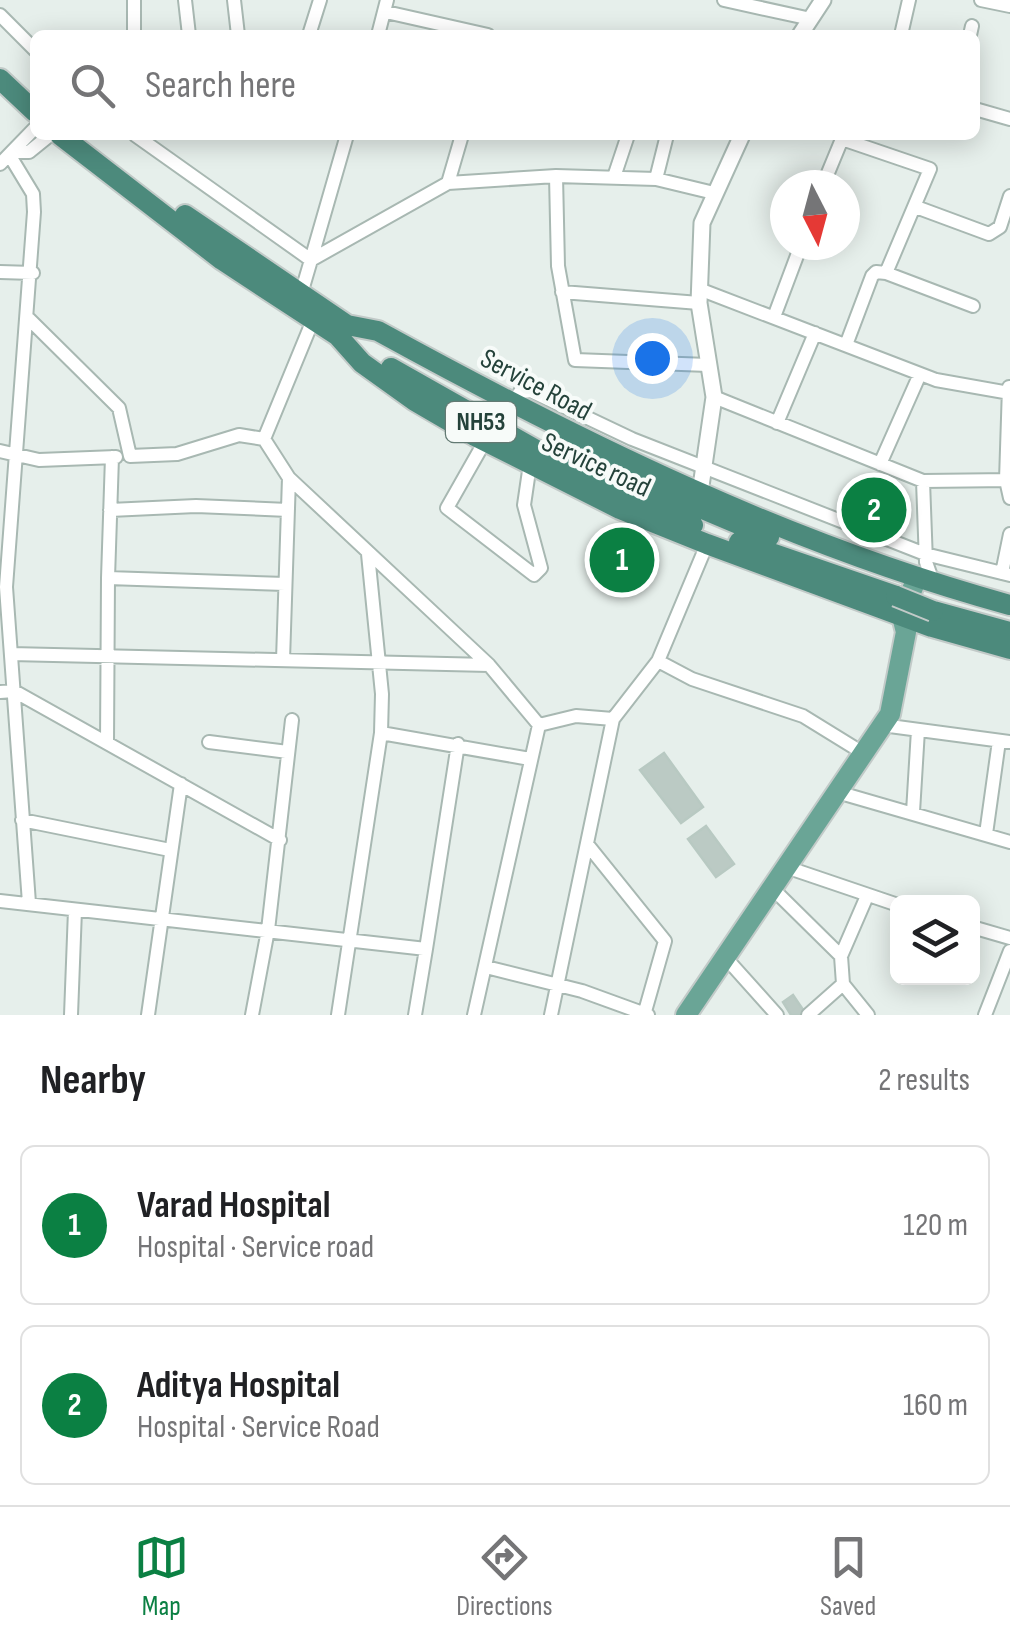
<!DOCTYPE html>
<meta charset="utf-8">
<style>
:root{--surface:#fff;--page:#f2f2f2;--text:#202124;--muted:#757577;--line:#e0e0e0;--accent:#0b8043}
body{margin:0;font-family:"Sofia Sans Condensed",sans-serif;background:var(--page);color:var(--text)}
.controls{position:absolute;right:30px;bottom:30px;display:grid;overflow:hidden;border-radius:15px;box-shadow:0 5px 25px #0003}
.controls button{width:90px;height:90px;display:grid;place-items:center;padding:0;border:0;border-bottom:2px solid var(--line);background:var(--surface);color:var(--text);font:50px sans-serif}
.compass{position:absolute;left:770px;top:170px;width:90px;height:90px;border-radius:50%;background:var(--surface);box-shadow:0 5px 25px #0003;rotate:174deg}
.you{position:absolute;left:652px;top:358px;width:35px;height:35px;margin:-25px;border:8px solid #fff;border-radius:50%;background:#1a73e8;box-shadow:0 0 0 15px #1a73e833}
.badge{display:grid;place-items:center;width:65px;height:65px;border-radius:50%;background:var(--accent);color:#fff;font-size:32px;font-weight:700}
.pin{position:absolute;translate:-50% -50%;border:5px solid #fff;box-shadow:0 2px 10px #0006}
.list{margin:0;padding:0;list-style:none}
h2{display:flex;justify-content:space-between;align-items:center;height:130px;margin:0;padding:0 40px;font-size:42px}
h2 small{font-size:32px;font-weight:400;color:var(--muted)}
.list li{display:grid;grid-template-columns:65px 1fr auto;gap:30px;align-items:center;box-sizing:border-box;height:160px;margin:0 20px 20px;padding:0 20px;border:2px solid var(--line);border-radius:15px}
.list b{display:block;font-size:38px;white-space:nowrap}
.list p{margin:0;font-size:32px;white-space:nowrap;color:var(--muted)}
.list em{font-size:32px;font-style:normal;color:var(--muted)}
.icon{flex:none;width:55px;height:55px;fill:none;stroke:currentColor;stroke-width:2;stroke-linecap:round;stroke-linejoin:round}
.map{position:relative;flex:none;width:1010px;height:1015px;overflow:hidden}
.search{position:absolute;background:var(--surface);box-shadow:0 5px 25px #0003;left:30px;right:30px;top:30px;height:110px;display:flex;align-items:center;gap:25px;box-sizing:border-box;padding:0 35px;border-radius:15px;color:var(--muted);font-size:38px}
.sheet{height:490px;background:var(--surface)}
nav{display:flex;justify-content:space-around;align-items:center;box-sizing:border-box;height:140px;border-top:2px solid var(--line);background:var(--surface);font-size:28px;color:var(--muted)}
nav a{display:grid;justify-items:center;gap:5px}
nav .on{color:var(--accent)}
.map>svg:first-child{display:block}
.building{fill:#bbcac4;stroke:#b8c9c2;stroke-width:2.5}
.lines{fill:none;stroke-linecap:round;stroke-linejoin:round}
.minor-casing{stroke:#a8b8b2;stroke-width:16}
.tertiary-casing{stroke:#a8b8b2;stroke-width:19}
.primary-casing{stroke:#c2cac8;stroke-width:24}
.trunk-casing{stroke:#c2cac8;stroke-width:24}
.minor{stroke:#fff;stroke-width:12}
.tertiary{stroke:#fff;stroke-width:15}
.primary{stroke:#6aa596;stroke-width:20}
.trunk{stroke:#4c8a7c;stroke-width:20}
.trunk-bridge-casing{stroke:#c2cac8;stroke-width:24;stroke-linecap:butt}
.trunk-bridge{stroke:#4c8a7c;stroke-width:20}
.labels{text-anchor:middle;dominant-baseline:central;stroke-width:8;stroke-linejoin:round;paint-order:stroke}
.shield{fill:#f7fbf9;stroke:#637a73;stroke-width:2.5}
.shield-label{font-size:25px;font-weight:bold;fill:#24423a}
.street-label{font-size:28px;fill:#24423a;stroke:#f7fbf9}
</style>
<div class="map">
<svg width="1010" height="1015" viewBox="0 0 1010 1015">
<rect width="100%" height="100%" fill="#e6efeb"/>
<path class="building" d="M868,492L885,500L871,530L854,522Z
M616,547L633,554L617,588L601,581Z
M664,753L703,807L681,823L640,770Z
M706,826L734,864L716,877L688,839Z
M793,995L806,1014L804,1015H791L783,1002Z"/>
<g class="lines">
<g class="minor-casing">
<path id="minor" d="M134,0V35
M185,0L189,35
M234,0L238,35
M724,0L811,19
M981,0L1010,6
M386,12L488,35
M0,15L35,50
M309,35L320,0
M378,35L387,0
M901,35L909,0
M970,35L972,26
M975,109L1010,119
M135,135L311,260L301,294
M16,152H29L50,135
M10,156L33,194L34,212L6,587L29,903
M0,164L35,128
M556,176L656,179L714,193
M614,177L628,135
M656,179L667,135
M448,183L556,176L558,266L575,360L708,365
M823,185L842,139L930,169L886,273L876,272L872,276L846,345
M916,207L989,234L1000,227L1010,196
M311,260L448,183L462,135
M311,260L347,135
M0,272L33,273
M886,273L973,306
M699,289L936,380L1010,393
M562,292L699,303
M774,317L801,245
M29,319L119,408L130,456L177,454L239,435L264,439L289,478L489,665L539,725
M1009,387L1006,480L1010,498
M714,397L923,481L1010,480
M512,405L520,392L531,391L632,439L925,554L1010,575
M777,423L815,333
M264,439L313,320
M485,441L447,508L534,575L541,568L524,505L530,464
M0,451L39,460L116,457
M112,457L108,578L285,584
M880,464L920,374
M923,481L926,562L933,582
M110,510L196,506L288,510
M1002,573L1010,534
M11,654L489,665
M283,660L289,478
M658,661L692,679L803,716L863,753
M0,692L14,691L280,840
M539,725L576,716L613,719
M882,725L1010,742
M381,733L530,759
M209,742L288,752
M107,743L108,578
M837,792L1010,842
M913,812L918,730
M22,820L170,850
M986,834L999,741
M587,844L665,941L644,1015
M786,867L898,905
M772,888L841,956L843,984L868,1015
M0,901L426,949L458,744
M972,927L1010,938
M841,956L867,896
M725,957L777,1015
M486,967L582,991L648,1015
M71,1015L75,910
M148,1015L181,784
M252,1015L268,930L292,720
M338,1015L381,733L382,694L368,554
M415,1015L426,949
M474,1015L539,725
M551,1015L613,719L658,661L707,544
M808,1015L843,984
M985,1015L1010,951"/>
</g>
<g class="tertiary-casing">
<path id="tertiary" d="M800,35L823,0
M700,493L714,397L699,303L702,223L742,135"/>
</g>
<g class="primary-casing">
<path id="primary" d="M686,1015L890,714L906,632L902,616L917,577"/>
</g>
<g class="trunk-casing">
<path id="trunk" d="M0,79L35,112
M60,135L222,260L338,336L362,363L415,401L475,436L620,509L707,544L932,627L1010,649
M185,215L347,325L378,331C580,442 787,544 1010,605
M391,368L545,455L693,525
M570,453L769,537
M739,542L896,596
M933,611L1010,632"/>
</g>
<use href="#minor" class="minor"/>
<use href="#tertiary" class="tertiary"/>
<use href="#primary" class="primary"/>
<use href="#trunk" class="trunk"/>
<g class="trunk-bridge-casing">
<path id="trunk-bridge" d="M896,596L933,611"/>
</g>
<use href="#trunk-bridge" class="trunk-bridge"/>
</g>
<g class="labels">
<rect class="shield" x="446" y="402" width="70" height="40" rx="8"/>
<g class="shield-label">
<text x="481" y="422">NH53</text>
</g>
<g class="street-label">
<text transform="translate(536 385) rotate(28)">Service Road</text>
<text transform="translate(596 465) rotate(25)">Service road</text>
</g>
</g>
</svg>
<div class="controls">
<button><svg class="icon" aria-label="layers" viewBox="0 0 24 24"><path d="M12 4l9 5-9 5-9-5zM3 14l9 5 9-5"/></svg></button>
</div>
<svg class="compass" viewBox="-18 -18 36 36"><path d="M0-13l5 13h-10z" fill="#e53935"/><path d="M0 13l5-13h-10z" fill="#757577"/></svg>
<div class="you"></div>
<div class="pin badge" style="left:622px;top:560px">1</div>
<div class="pin badge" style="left:874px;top:510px">2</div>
<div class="search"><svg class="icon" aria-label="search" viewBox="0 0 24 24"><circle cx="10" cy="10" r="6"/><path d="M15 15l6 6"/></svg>Search here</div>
</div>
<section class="sheet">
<h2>Nearby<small>2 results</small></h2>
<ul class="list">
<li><span class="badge">1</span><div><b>Varad Hospital</b><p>Hospital · Service road</p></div><em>120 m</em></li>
<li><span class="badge">2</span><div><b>Aditya Hospital</b><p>Hospital · Service Road</p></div><em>160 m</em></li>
</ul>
</section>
<nav>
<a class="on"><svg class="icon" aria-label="map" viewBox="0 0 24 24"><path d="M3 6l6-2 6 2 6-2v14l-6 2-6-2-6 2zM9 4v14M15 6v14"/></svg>Map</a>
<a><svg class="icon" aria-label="directions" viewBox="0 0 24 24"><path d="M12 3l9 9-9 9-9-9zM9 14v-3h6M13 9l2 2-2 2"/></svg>Directions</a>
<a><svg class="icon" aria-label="saved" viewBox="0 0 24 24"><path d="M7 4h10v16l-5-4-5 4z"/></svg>Saved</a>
</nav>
